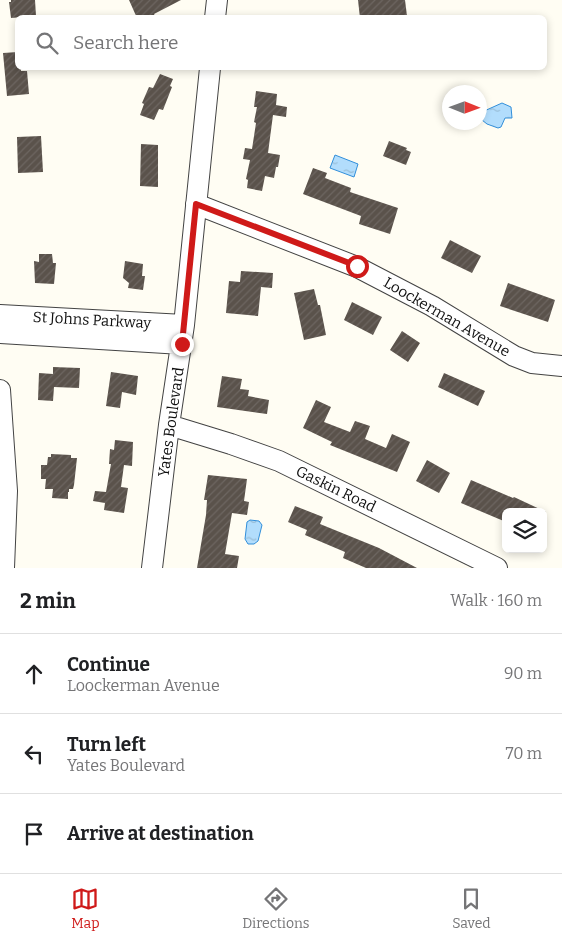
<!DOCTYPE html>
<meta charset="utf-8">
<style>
:root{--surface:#fff;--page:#f2f2f2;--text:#202124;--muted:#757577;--line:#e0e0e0;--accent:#cf1a19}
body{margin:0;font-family:Bitter,serif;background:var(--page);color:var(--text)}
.controls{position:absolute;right:15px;bottom:15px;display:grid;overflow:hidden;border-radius:8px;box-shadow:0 2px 8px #0003}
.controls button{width:45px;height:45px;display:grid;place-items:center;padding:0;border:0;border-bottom:1px solid var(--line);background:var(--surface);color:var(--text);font:25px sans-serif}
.compass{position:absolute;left:442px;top:85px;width:45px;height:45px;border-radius:50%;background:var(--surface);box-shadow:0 2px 8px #0003;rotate:91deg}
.stop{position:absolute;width:15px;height:15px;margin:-11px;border:4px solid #cf1a19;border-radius:50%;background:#fff}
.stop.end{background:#cf1a19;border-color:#fff;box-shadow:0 1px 5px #0008}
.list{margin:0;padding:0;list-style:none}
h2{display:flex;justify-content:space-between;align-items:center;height:65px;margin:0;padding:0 20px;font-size:21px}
h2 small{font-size:16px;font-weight:400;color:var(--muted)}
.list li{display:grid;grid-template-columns:32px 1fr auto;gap:15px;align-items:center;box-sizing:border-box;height:80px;padding:0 20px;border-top:1px solid var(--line)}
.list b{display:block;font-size:19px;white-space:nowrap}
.list p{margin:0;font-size:16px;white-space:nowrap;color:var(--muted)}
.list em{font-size:16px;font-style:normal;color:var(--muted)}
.icon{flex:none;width:28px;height:28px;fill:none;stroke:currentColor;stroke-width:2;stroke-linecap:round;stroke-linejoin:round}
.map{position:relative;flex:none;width:562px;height:568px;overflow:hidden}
.search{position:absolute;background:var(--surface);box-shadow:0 2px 8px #0003;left:15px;right:15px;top:15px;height:55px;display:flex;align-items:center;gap:12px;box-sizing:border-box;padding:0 18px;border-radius:8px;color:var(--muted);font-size:19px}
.sheet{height:305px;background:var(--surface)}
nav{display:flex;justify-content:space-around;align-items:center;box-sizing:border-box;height:70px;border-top:1px solid var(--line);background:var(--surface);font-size:14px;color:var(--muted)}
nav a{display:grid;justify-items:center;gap:2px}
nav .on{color:var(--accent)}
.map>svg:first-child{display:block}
.water{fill:url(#water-ripples);stroke:#328fda}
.building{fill:url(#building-hatch)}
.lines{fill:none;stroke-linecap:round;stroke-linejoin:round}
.minor-casing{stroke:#434343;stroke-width:22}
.minor{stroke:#fff;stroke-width:20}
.route{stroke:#cf1a19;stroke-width:6}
.labels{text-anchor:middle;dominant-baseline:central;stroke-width:5;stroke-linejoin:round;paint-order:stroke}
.street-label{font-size:15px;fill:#101010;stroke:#fff}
</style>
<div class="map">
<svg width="562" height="568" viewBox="0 0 562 568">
<defs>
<pattern id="water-ripples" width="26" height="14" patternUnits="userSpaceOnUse" patternTransform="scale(1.25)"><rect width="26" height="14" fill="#b2ddfc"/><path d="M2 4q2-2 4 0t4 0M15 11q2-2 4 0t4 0" fill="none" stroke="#98bdd7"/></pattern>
<pattern id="building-hatch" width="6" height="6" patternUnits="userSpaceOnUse" patternTransform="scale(1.25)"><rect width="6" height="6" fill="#5a524b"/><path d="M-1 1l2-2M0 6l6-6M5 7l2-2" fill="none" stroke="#6d6661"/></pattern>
</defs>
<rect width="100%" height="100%" fill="#fffdf3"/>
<path class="water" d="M502,103L511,107L512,118H505L501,127L498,128L487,124L482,120V112Z
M335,155L358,164L354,177L330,168Z
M250,520L259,521L262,525L258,541L254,544H248L245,539L247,522Z"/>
<path class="building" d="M11,0H35L36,16L11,18L9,2H11Z
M129,0H181L154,14L156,18H137Z
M358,0H405L407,16L360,18Z
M18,52V68H21V71H27L29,94L7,96L3,53Z
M160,74L173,79L170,86L172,87L163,110L159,109L154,120L140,115L144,104L142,103L149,87L153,88Z
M256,91L277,94L276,105L287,107L286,117L273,115L268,153L280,155L278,167H276L274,178L265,176L262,191L247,188L248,180L246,179L250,160L243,159L245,148L252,149L256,123L254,122L257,107H254Z
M41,136L43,172L18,173L17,137Z
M389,141L407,148L406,150L411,152L406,165L383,156Z
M141,144L158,145V187L140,186Z
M313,168L327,173L325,178L351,188L350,192L398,208L390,234L359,224L361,216L303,194Z
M450,240L481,256L472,273L441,258Z
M39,254H52L53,263H56L54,284L35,283L34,261L39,262Z
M125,261L143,264L142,276H145L143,290L128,288L129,283L123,278Z
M241,271L273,273L272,288L261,287L258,316L226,313L229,281L240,282Z
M508,283L555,300L548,322L500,306Z
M314,289L318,305H320L326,335L304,340L294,293Z
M352,302L382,317L373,335L344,320Z
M402,331L420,343L408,362L390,350Z
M53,367L80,368L79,388L54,387L53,401L38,400L39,373L53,374Z
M111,372L138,376L136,395L122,392L120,408L106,406Z
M444,373L485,391L478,406L438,387Z
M222,376L242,379L240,389L249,390L248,396L269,400L267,414L217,407Z
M316,400L331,407L324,422L350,432L355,421L370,426L365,439L386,448L392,434L410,442L397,472L330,445L332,442L303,428Z
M115,440L133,442L132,466L124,465L121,487L128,488L124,513L104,510L105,503L93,501L95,491L106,492L111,464H109L110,449L114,450Z
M51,454L71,455V458H77L74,485L73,489H69V492H68V499L52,498L53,489H45L46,479H41V465H47L48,457H51Z
M427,460L450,473L439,493L416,481Z
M208,475L247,479L244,501L249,502L247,515L232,513L225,554L239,556L237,568H197L206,515L207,500H204Z
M471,480L513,498L514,497L546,512H506V522L461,503Z
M295,506L323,517L320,524L379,548L417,568H366L343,558L345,552L305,535L307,530L288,522Z"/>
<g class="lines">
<g class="minor-casing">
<path id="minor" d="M215,18L217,0
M196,204L357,267L432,306L514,356L532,363L562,366
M0,315L184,325
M0,333L182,344
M0,390L7,491L4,568
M169,425L231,444L279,461L497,568
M152,568L169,425L184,325L210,68"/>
</g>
<use href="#minor" class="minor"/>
</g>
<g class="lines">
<path class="route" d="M182,344L196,204L357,266"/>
</g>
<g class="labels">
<g class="street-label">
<text transform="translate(447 317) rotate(30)">Loockerman Avenue</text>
<text transform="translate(92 320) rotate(3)">St Johns Parkway</text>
<text transform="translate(171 422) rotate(-82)">Yates Boulevard</text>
<text transform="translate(336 489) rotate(26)">Gaskin Road</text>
</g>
</g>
</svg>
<div class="controls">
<button><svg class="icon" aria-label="layers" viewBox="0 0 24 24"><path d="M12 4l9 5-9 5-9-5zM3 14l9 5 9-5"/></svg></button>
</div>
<svg class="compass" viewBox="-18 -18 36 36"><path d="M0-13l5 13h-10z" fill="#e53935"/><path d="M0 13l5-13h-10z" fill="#757577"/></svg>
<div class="stop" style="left:357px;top:266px"></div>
<div class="stop end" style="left:182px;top:344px"></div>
<div class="search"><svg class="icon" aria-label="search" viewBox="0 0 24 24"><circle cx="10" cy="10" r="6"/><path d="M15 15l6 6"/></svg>Search here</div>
</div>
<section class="sheet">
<h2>2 min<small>Walk · 160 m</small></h2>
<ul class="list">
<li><svg class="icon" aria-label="ahead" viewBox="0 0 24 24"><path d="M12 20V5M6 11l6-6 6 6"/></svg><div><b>Continue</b><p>Loockerman Avenue</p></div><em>90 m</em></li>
<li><svg class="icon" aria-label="left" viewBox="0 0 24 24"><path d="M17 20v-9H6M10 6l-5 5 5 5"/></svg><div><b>Turn left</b><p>Yates Boulevard</p></div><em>70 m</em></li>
<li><svg class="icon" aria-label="arrive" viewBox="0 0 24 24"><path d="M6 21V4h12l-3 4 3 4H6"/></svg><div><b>Arrive at destination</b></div></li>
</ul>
</section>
<nav>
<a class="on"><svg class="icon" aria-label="map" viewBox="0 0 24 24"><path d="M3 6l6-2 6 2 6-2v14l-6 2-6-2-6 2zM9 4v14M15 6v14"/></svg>Map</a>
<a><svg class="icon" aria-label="directions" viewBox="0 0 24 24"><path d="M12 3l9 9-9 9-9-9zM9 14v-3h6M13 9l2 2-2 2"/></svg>Directions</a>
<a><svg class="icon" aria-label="saved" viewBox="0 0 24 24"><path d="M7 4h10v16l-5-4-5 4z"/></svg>Saved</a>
</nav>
